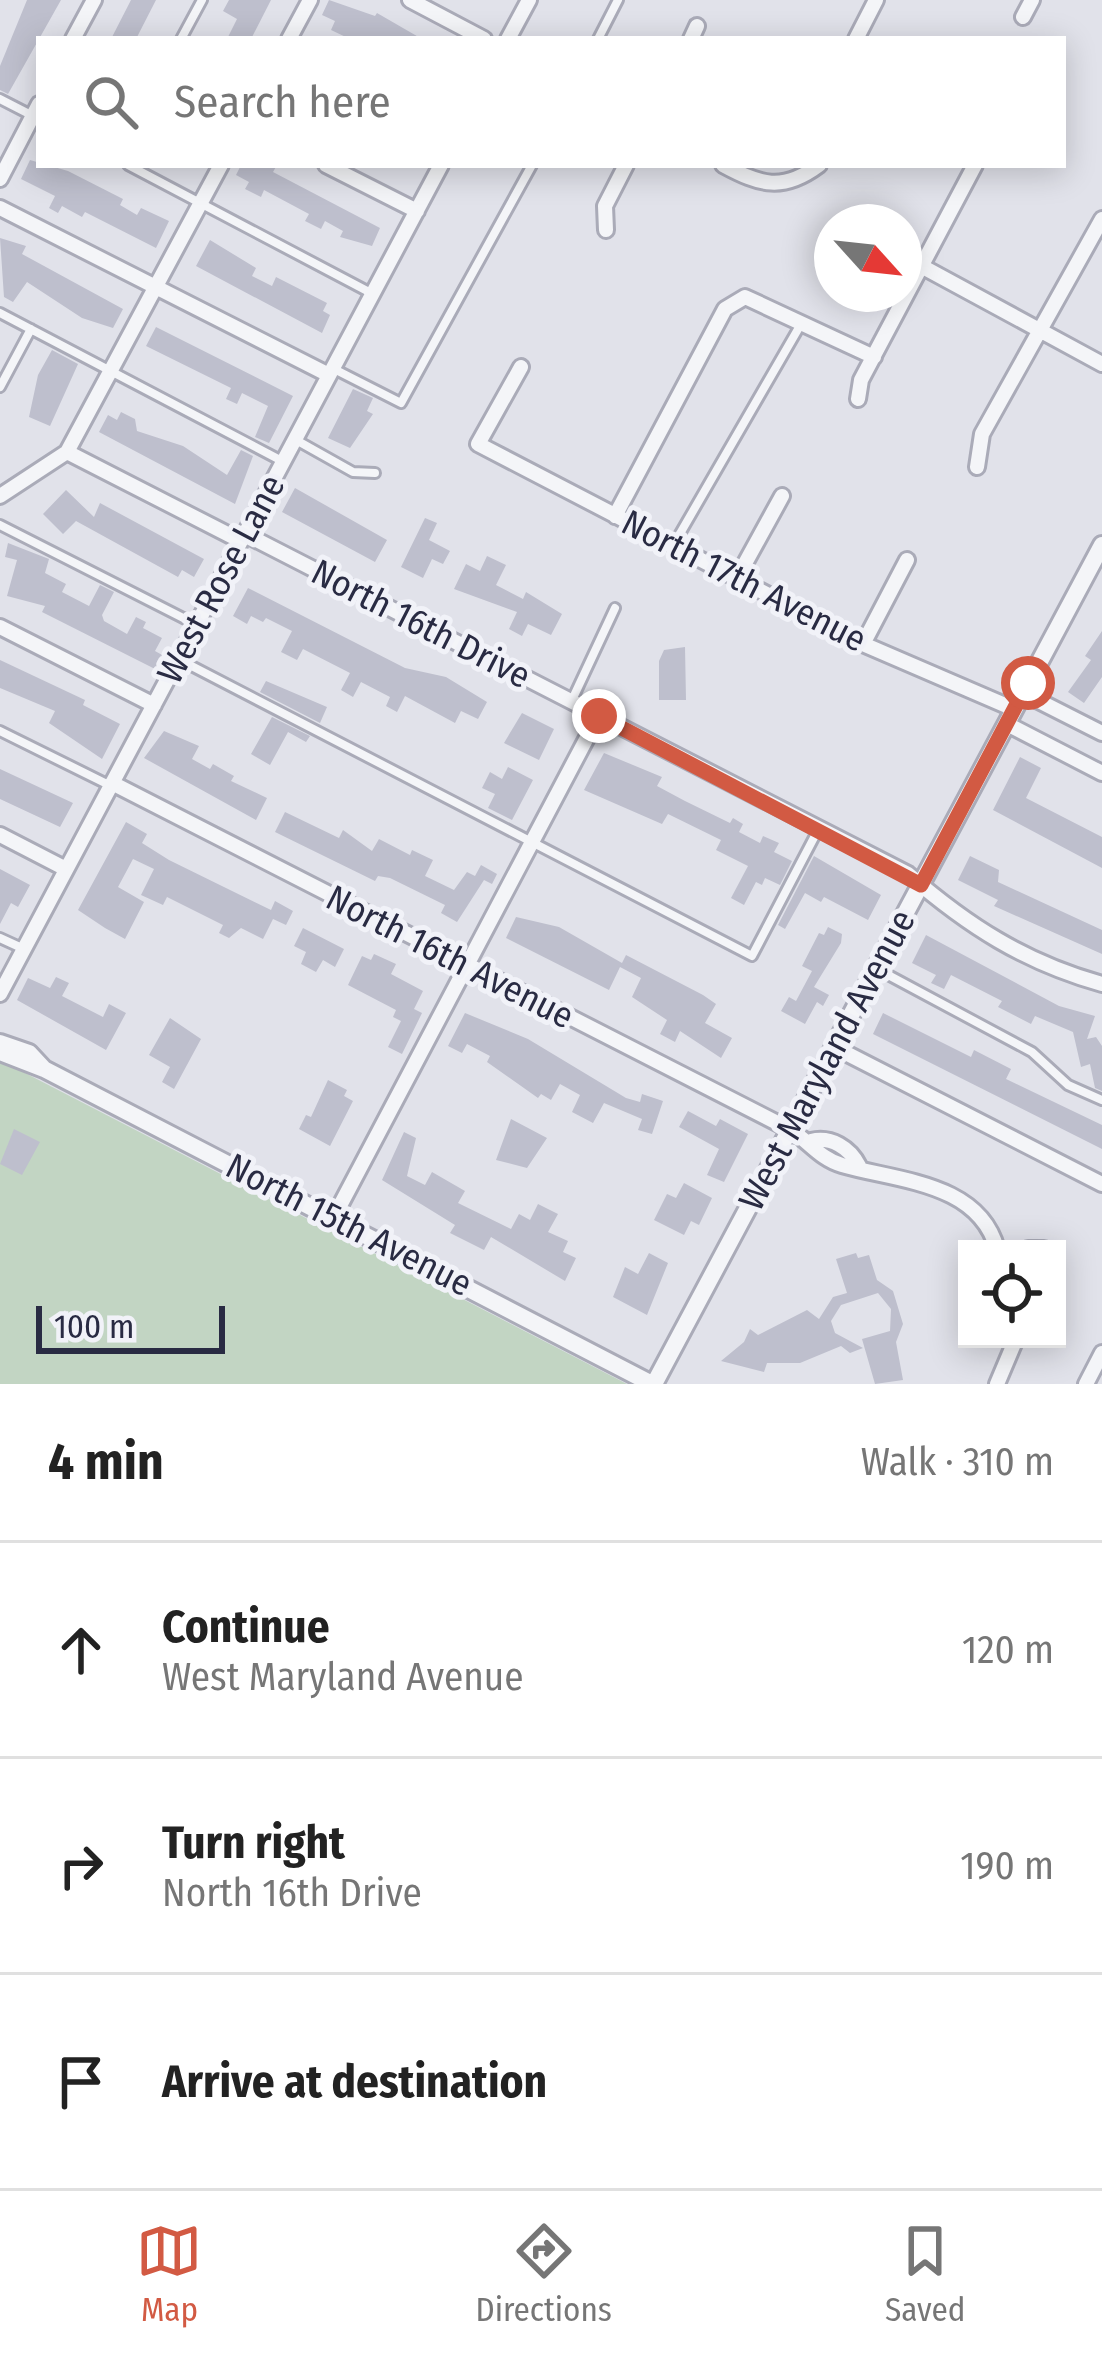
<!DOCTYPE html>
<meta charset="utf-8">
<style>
:root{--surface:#fff;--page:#f6f6f6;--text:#222;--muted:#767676;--line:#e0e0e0;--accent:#d25a43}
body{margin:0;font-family:"Fira Sans Condensed",sans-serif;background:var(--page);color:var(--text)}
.controls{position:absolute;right:36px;bottom:36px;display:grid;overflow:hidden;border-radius:0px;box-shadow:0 6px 30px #0003}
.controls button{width:108px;height:108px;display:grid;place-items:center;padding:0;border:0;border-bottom:3px solid var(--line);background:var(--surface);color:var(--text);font:60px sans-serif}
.compass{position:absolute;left:814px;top:204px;width:108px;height:108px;border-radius:50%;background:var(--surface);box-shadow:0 6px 30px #0003;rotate:117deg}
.scale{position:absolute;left:36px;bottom:30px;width:189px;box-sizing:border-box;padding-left:12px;border:6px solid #292b43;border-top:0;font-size:33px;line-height:42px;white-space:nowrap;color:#292b43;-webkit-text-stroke:9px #f1f2f8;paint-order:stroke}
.stop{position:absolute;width:36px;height:36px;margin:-27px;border:9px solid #d25a43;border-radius:50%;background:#fff}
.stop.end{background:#d25a43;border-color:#fff;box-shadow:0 3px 12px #0008}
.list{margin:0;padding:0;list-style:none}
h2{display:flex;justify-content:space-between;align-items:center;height:156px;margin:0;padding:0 48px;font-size:51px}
h2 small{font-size:39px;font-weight:400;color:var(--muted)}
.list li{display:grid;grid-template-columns:78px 1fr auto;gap:36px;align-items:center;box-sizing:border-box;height:216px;padding:0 48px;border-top:3px solid var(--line)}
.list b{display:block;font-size:45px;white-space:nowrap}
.list p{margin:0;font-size:39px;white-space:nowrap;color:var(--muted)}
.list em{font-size:39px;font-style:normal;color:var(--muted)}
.icon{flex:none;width:66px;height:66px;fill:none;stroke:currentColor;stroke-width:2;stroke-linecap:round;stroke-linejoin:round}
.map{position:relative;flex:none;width:1102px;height:1384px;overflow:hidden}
.search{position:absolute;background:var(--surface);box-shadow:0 6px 30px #0003;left:36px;right:36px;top:36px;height:132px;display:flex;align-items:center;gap:30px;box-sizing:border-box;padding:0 42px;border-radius:0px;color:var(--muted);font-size:45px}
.sheet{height:804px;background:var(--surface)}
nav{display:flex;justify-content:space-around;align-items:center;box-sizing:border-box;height:168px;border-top:3px solid var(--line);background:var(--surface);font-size:33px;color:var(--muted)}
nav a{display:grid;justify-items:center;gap:6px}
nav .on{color:var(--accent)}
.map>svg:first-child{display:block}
.green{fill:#c2d5c3}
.building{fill:#bebfcd}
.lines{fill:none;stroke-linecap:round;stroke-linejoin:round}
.service-casing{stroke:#aaabb8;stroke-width:14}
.minor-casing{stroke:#aaabb8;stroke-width:20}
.tertiary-casing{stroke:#aaabb8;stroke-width:22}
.service{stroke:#f4f5f8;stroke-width:8}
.minor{stroke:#f4f5f8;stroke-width:14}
.tertiary{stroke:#f4f5f8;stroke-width:16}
.route{stroke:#d25a43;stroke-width:15}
.labels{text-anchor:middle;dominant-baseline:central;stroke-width:10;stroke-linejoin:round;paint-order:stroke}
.street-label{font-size:36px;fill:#292b43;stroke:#f1f2f8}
</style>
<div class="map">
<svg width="1102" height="1384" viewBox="0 0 1102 1384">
<rect width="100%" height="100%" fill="#e1e2ea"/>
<path class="green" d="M0,1060L627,1384H0Z"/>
<path class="building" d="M27,0H61L8,94L0,90V66Z
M131,0H156L136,39H111Z
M229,0H271L251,39H227L237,19L223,11Z
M329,0L375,16L377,13L422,39H350L331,30L335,21L322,15Z
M30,160L68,171L123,199L120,205L137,215L141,208L169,221L156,248L85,212L82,217L62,206L58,213L49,208L55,196L21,179Z
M241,165H277L273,172L380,228L372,246L340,237L343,231L325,221L321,229L305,221L309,214L264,190L261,197L245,189L249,182L236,175Z
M0,238L26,246L22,254L123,309L113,328L82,318L27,282L13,302L4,297Z
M210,240L256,268L252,276L272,286L276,277L327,303L323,311L330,315L322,333L196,266Z
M156,327L293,396L269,443L255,437L268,406L242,393L237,404L226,399L231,388L146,346Z
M52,350L78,364L50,426L29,417L38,375Z
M353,389L373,398L367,411L373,414L350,448L328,438Z
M121,412L135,419L137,431L183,446L227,475L241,450L253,456L235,504L99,432L108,415L117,420Z
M295,488L387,540L375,562L282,512Z
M66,490L94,517L100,503L204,559L194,577L182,570L178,577L76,521L63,534L43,514Z
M425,518L437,523L429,540L450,551L443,564L432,559L423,578L401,567Z
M8,543L49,559L45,573L66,584L62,592L89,606L100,585L114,592L102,615L104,621L127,634L136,617L146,622L143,628L162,638L155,651L164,656L157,670L42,612L45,606L7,596L17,560L5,557Z
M487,556L506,565L496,585L523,599L526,592L562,614L551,635L528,624L522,636L509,629L517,612L454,589L466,564L480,571Z
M248,588L405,668L446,677L487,702L478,719L461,711L455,723L405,696L397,712L386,706L390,697L361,682L353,697L341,690L350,673L303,649L297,660L281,652L292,631L266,618L263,622L251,616L247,624L233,616Z
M1102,631V677L1084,703L1068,692L1091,660L1085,656Z
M685,647L686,700H659V661L664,650Z
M0,660L85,700L83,705L120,724L102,759L49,723L55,711L0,688Z
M266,681L327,707L320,723L260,692Z
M522,713L554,729L539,760L504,743Z
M272,717L310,736L306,742L288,732L270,765L251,754Z
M164,731L199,746L192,759L210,769L213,764L234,776L231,781L267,798L256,820L144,758Z
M604,753L662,777L657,786L685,801L730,823L733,818L743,824L739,832L760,843L763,836L779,843L774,852L792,861L780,885L765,878L762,885L756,882L744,905L731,898L748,866L716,850L721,840L668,814L662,824L584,790Z
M1020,757L1041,768L1026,798L1102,837V868L993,810Z
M508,767L533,780L512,820L488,808L495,794L482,788L490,772L502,779Z
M0,769L73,803L60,827L0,799Z
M285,812L339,838L343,830L372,851L379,839L410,855L412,850L433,860L425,876L454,890L467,872L475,876L481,865L497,874L492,884L484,880L457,922L441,913L445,905L390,878L378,876L375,881L275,832Z
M126,822L147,834L142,843L169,860L271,910L275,901L293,911L286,925L273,919L263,939L241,928L229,938L219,933L223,925L167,897L163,905L141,895L154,869L133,859L118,887L144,902L125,939L105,928L78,910Z
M814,856L881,895L868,920L824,897L821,902L805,893L785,929L778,925Z
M970,856L999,870L998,882L1102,930V954L994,906L998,900L958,880Z
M0,869L30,885L18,907L11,903L0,924Z
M516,917L559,927L622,963L626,955L703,995L716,1004L705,1023L732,1038L721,1058L680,1031L675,1042L660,1034L667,1020L632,997L641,978L620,967L609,990L506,938Z
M828,927L842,934L841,943L814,987L829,995L823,1006L817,1002L805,1024L781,1011L789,997L796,1001L812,971L802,966L819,933L824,935Z
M303,928L344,949L335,967L323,960L316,972L301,964L306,952L294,946Z
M926,935L1059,1006L1095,1016L1087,1039L1096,1037L1102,1046V1091L1095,1088L1090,1064L1081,1067L1073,1032L1035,1016L1031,1024L998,1007L1002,1001L951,975L944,989L931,983L936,975L912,963Z
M374,954L396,964L391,974L423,991L414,1009L422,1013L402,1054L388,1047L401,1021L393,1017L396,1010L348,985L362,956L371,960Z
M56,977L69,983L62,996L103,1017L109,1004L126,1013L106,1050L17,1000L28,978L50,988Z
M465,1013L528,1039L626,1098L640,1102L642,1094L663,1101L652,1134L638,1130L642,1119L604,1103L593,1123L572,1112L580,1095L560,1084L551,1100L541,1094L538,1098L487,1062L490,1056L467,1044L462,1053L448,1046Z
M883,1013L971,1057L974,1050L1011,1069L1006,1079L1102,1125V1149L873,1034Z
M170,1018L201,1039L174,1089L162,1082L170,1067L149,1055Z
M328,1080L347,1090L344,1096L353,1101L330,1146L299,1129L306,1115L311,1117Z
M688,1111L716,1126L720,1119L748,1134L724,1182L707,1175L719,1149L679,1127Z
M511,1119L547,1138L527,1168L496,1160Z
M14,1129L40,1142L22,1175L0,1164Z
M404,1132L416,1138L407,1176L425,1185L432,1172L465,1191L458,1203L511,1229L519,1214L530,1220L538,1204L558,1214L548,1232L568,1241L563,1252L576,1258L565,1281L491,1237L484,1250L450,1233L455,1225L382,1180Z
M684,1183L712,1198L699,1225L691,1221L684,1235L654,1220L667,1194L676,1198Z
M649,1253L668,1263L647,1315L613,1297L625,1267L638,1274Z
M856,1253L858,1258L869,1255L877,1280L893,1291L903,1324L896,1342L903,1380L875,1384L862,1339L890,1331L891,1309L878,1293L841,1305L831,1321L835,1333L863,1348L850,1353L841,1346L800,1363H767L764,1372L721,1361L744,1342L750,1329L758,1335L807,1310L819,1319L833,1297L847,1293L836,1259Z"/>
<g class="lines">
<g class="service-casing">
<path id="service" d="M181,39L202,0
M598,39L618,0
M0,99L39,119
M128,165L371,293
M0,313L282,461
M334,369L401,403L532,165
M0,387L31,329
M296,440L353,472L375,473
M0,525L195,624
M674,544L801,324
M180,660L752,956L819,828
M572,700L615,608
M0,731L111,786
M0,938L24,949
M877,969L1032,1052L1068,1085L1102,1100"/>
</g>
<g class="minor-casing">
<path id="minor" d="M410,0L484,39
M1023,17L1032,0
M73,39L94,0
M289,39L310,0
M508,39L529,0
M691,39L697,26
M856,39L876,0
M326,165L417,211
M723,165C760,185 783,192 819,165
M0,179L39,104
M0,208L329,375
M606,230L605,206L626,165
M923,267L1102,364
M521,367L478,444L863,644L1014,709
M858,399L861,380L975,165
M67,452L241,541
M977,467L982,434L1102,219
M0,496L67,452L221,165
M615,516L725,309L745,297L874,357
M245,534L908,874C968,926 1024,962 1102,984
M737,578L782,496
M0,627L154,705
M863,644L907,560
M1023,693L1102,733
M1007,724L1102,773
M112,783L789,1129C808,1140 820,1159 842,1165C897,1181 979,1182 997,1249
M0,835L66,869
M0,994L441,165
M834,1047L1102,1184
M811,1141C831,1136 850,1148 859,1166
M334,1217L599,715
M1028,1249H1044
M997,1384L1016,1339
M1086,1384L1102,1353"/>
</g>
<g class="tertiary-casing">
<path id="tertiary" d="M0,1043L29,1053L43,1068
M0,1052L44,1069L652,1384
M654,1384L1102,545"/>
</g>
<use href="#service" class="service"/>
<use href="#minor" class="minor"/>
<use href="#tertiary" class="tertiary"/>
</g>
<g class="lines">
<path class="route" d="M599,716L921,885L1028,683"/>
</g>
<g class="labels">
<g class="street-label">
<text transform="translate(221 579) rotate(-62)">West Rose Lane</text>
<text transform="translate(744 581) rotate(27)">North 17th Avenue</text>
<text transform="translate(421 624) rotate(27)">North 16th Drive</text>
<text transform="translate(450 957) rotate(27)">North 16th Avenue</text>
<text transform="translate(827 1060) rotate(-62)">West Maryland Avenue</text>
<text transform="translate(349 1225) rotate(27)">North 15th Avenue</text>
</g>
</g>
</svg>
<div class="controls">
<button><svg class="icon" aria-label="locate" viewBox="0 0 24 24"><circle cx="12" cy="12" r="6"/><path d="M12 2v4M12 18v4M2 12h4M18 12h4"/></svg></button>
</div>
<svg class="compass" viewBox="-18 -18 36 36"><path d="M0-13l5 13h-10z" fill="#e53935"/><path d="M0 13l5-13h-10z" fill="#767676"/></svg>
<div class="scale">100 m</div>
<div class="stop" style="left:1028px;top:683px"></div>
<div class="stop end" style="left:599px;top:716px"></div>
<div class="search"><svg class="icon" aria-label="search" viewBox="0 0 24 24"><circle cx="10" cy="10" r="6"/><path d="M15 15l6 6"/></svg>Search here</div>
</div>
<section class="sheet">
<h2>4 min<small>Walk · 310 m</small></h2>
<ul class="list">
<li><svg class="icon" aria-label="ahead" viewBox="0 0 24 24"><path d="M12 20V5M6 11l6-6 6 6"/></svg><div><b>Continue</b><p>West Maryland Avenue</p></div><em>120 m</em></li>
<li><svg class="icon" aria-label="right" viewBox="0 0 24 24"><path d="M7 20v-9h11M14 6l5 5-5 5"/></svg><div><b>Turn right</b><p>North 16th Drive</p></div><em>190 m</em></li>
<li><svg class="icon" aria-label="arrive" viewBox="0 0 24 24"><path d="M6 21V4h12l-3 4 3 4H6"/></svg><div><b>Arrive at destination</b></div></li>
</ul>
</section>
<nav>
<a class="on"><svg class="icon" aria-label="map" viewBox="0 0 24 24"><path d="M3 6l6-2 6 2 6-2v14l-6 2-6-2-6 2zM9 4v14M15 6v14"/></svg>Map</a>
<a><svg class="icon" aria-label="directions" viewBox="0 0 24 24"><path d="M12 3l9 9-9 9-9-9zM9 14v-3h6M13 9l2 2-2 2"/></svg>Directions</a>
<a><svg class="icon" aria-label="saved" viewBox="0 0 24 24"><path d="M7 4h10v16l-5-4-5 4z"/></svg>Saved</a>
</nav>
